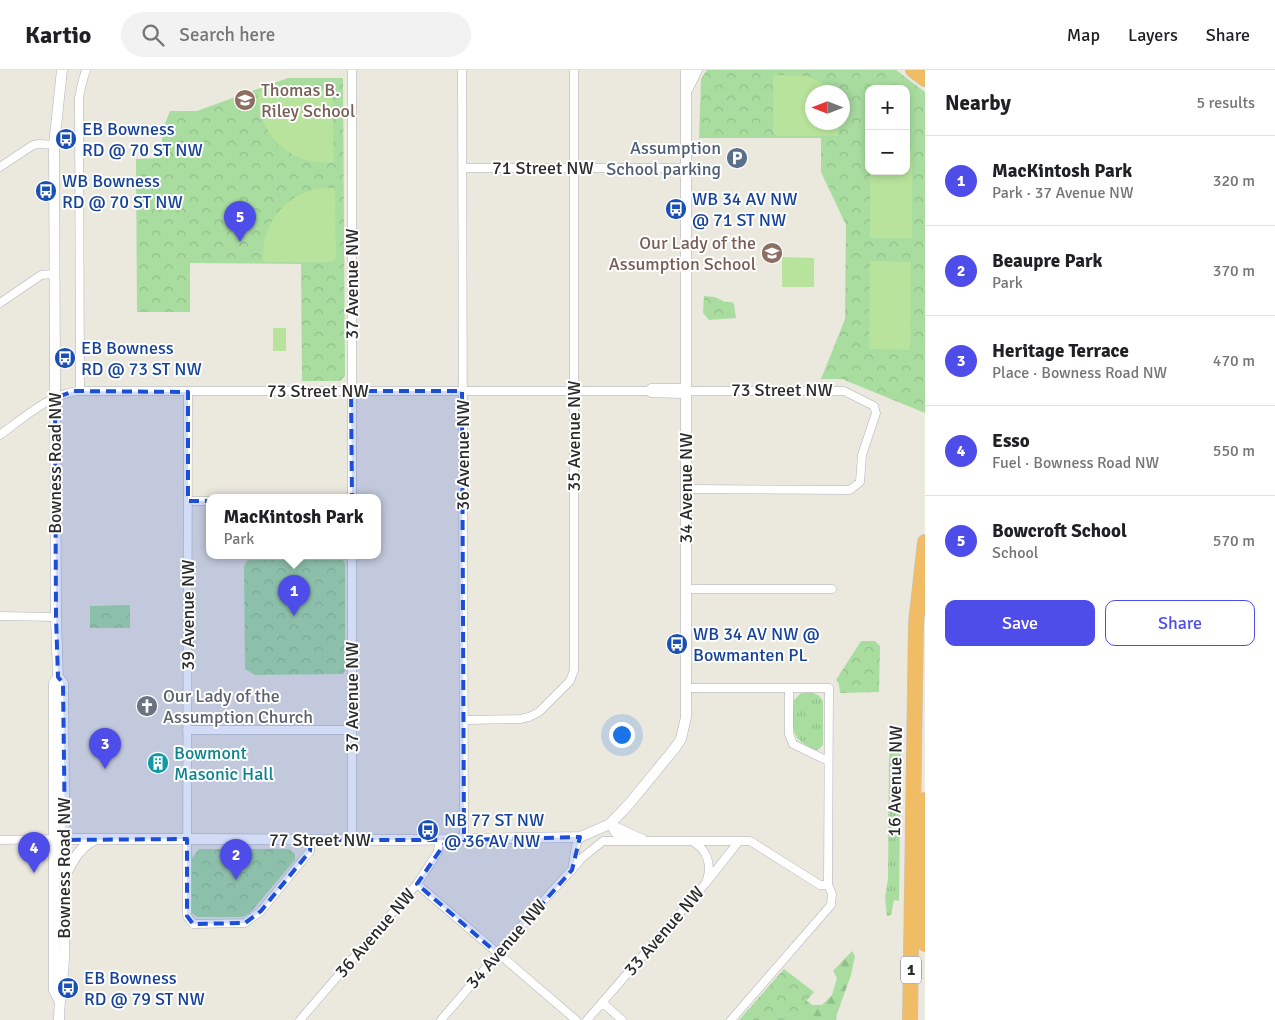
<!DOCTYPE html>
<meta charset="utf-8">
<style>
:root{--surface:#fff;--page:#f2f2f2;--text:#202124;--muted:#757577;--line:#e0e0e0;--accent:#4e4dea}
body{margin:0;font-family:Signika,sans-serif;background:var(--page);color:var(--text)}
.controls{position:absolute;right:15px;top:15px;display:grid;overflow:hidden;border-radius:10px;box-shadow:0 2px 8px #0003}
.controls button{width:45px;height:45px;display:grid;place-items:center;padding:0;border:0;border-bottom:1px solid var(--line);background:var(--surface);color:var(--text);font:25px sans-serif}
.compass{position:absolute;left:805px;top:15px;width:45px;height:45px;border-radius:50%;background:var(--surface);box-shadow:0 2px 8px #0003;rotate:270deg}
.you{position:absolute;left:621px;top:664px;width:18px;height:18px;margin:-12px;border:4px solid #fff;border-radius:50%;background:#1a73e8;box-shadow:0 0 0 8px #1a73e833}
.badge{display:grid;place-items:center;width:32px;height:32px;border-radius:50%;background:var(--accent);color:#fff;font-size:16px;font-weight:700}
.pin{position:absolute;translate:-50% -41px;filter:drop-shadow(0 1px 2px #0008)}
.pin::after{content:'';position:absolute;top:26px;width:18px;height:15px;background:inherit;clip-path:polygon(0 0,100% 0,50% 100%)}
.popup{position:absolute;left:206px;top:424px;width:175px;height:65px;box-sizing:border-box;display:grid;place-content:center;border-radius:10px;background:var(--surface);filter:drop-shadow(0 1px 4px #0005);font-size:16px;white-space:nowrap;color:var(--muted)}
.popup b{font-size:19px;color:var(--text)}
.popup::after{content:'';position:absolute;left:50%;top:100%;margin-left:-10px;border:10px solid transparent;border-top-color:var(--surface)}
.list{margin:0;padding:0;list-style:none}
h2{display:flex;justify-content:space-between;align-items:center;height:65px;margin:0;padding:0 20px;font-size:21px}
h2 small{font-size:16px;font-weight:400;color:var(--muted)}
.list li{display:grid;grid-template-columns:32px 1fr auto;gap:15px;align-items:center;box-sizing:border-box;height:90px;padding:0 20px;border-top:1px solid var(--line)}
.list b{display:block;font-size:19px;white-space:nowrap}
.list p{margin:0;font-size:16px;white-space:nowrap;color:var(--muted)}
.list em{font-size:16px;font-style:normal;color:var(--muted)}
.actions{display:flex;gap:10px;padding:15px 20px}
.actions a{flex:1;padding:11px 0;border:1px solid var(--accent);border-radius:10px;text-align:center;font-size:18px;color:var(--accent)}
.actions .main{background:var(--accent);color:#fff}
.icon{flex:none;width:28px;height:28px;fill:none;stroke:currentColor;stroke-width:2;stroke-linecap:round;stroke-linejoin:round}
.map{position:relative;flex:none;width:925px;height:950px;overflow:hidden}
header{display:flex;align-items:center;gap:30px;box-sizing:border-box;height:70px;padding:0 25px;background:var(--surface);border-bottom:1px solid var(--line)}
header strong{font-size:24px}
nav{display:flex;gap:28px;margin-inline-start:auto;font-size:18px}
.search{width:350px;height:45px;background:var(--page);display:flex;align-items:center;gap:12px;box-sizing:border-box;padding:0 18px;border-radius:28px;color:var(--muted);font-size:19px}
main{display:flex}
aside{flex:1;background:var(--surface)}
.map>svg:first-child{display:block}
.grass{fill:url(#grass-tufts)}
.forest{fill:url(#forest-firs)}
.park{fill:url(#park-crowns);fill-rule:evenodd}
.pitch{fill:#b8e39c}
.lines{fill:none;stroke-linecap:round;stroke-linejoin:round}
.minor-casing{stroke:#b2b2bd;stroke-width:9}
.tertiary-casing{stroke:#b2b2bd;stroke-width:11}
.motorway-casing{stroke:#c8c8c8;stroke-width:16}
.minor{stroke:#fff;stroke-width:8}
.tertiary{stroke:#fff;stroke-width:10}
.motorway{stroke:#f0bc65;stroke-width:15}
.marked{fill:#1d4ed8;fill-opacity:0.2;stroke:#1d4ed8;stroke-width:4;stroke-dasharray:10 6;stroke-linejoin:round}
.labels{text-anchor:middle;dominant-baseline:central;stroke-width:4;stroke-linejoin:round;paint-order:stroke}
.shield{fill:#fff;stroke:#6b6b6b;stroke-width:1}
.shield-label{font-size:16px;font-weight:bold;fill:#2b2b2b}
.education-label{font-size:18px;fill:#785e54;stroke:#fff;text-anchor:start}
.transit-label{font-size:18px;fill:#164399;stroke:#fff;text-anchor:start}
.service-label{font-size:18px;fill:#4e5e75;stroke:#fff;text-anchor:end}
.street-label{font-size:18px;fill:#2b2b2b;stroke:#fff}
.worship-label{font-size:18px;fill:#5b616d;stroke:#fff;text-anchor:start}
.culture-label{font-size:18px;fill:#0d838f;stroke:#fff;text-anchor:start}
</style>
<header>
<strong>Kartio</strong>
<div class="search"><svg class="icon" aria-label="search" viewBox="0 0 24 24"><circle cx="10" cy="10" r="6"/><path d="M15 15l6 6"/></svg>Search here</div>
<nav><a>Map</a><a>Layers</a><a>Share</a></nav>
</header>
<main>
<div class="map">
<svg width="925" height="950" viewBox="0 0 925 950">
<defs>
<pattern id="grass-tufts" width="24" height="20" patternUnits="userSpaceOnUse" patternTransform="scale(1.25)"><rect width="24" height="20" fill="#a9dda0"/><path d="M3 7l-1-3M5 7V3M7 7l1-3M15 17l-1-3M17 17v-4M19 17l1-3" fill="none" stroke="#92be8a"/></pattern>
<pattern id="forest-firs" width="22" height="20" patternUnits="userSpaceOnUse" patternTransform="scale(1.25)"><rect width="22" height="20" fill="#a9dda0"/><path d="M5 1l3.5 6h-7zM16 11l3.5 6h-7z" fill="#92be8a"/></pattern>
<pattern id="park-crowns" width="20" height="18" patternUnits="userSpaceOnUse" patternTransform="scale(1.25)"><rect width="20" height="18" fill="#a9dda0"/><path d="M2 6a3 3 0 1 1 6 0M12 15a3 3 0 1 1 6 0" fill="none" stroke="#92be8a"/></pattern>
</defs>
<rect width="100%" height="100%" fill="#ebe8de"/>
<path class="grass" d="M801,623C810,622 818,622 823,631V675L818,680C812,680 809,677 804,674C788,663 793,647 794,630Z
M901,657L899,831L894,830L891,845L887,846L885,828L888,809L889,689L892,661Z"/>
<path class="forest" d="M852,881L855,886L851,905L837,944L836,950H758L802,926L812,935H822L832,925L837,908L833,901Z"/>
<path class="park" d="M707,0H896L925,22V343L842,309H821L845,249L846,155L821,102V68H699L701,9ZM869,19H906V101H869ZM812,22H842V52H812Z
M288,8H343L345,306L340,311H302L301,194L190,193V242H137L136,89L162,88V61L170,41H197Z
M704,226L715,227L725,232H732L734,234L736,248L709,250L703,243Z
M250,490H343L345,494V601L343,604L255,605L245,599L244,496L247,491Z
M130,535V558H90V536Z
M861,571H875L880,576L879,622L840,623L839,614L836,610Z
M199,779H289L295,784V790L249,844L242,847H197L192,843V788Z
M784,899L814,922L790,950H739Z"/>
<path class="pitch" d="M773,5L808,6L838,21V22H812V52L838,53V66H777L773,62Z
M328,19L332,24L334,92C290,96 258,66 258,22Z
M906,81H912V168H870V101H906Z
M320,118H335L336,188L331,192H263C261,155 283,125 320,118Z
M782,187L814,188V217H782Z
M870,191L911,192L910,280L869,279Z
M273,258H286V281H273Z"/>
<g class="lines">
<g class="minor-casing">
<path id="minor" d="M352,0V427
M462,0L464,770
M0,97L33,75L40,74L54,75
M462,98H685
M0,233L41,205L54,204
M80,321L79,28L82,13L86,0
M648,321L651,323L681,324L685,321
M188,322L187,846L193,854L245,853L261,841L310,781L311,770
M0,365C22,349 52,322 80,321H648L651,318H681L685,321H844L874,336L876,343L862,385L860,412L850,420L686,419
M188,431H210
M686,519H832
M0,546L56,547
M687,618H829L828,815L832,824L831,835L731,950
M789,619V664L793,674L828,691
M464,650L520,649L529,647L539,642L570,611L574,600V0
M187,660H352
M610,754L643,769
M610,754L615,763L628,770
M0,770L55,769
M352,770V485
M692,771C707,779 712,794 707,810
M572,800L576,776L580,767
M417,814L576,950
M603,933L622,950
M300,950L417,814L438,782L439,770
M441,950L536,839L582,788L603,771H750L820,815H828
M587,950L705,814L739,771"/>
</g>
<g class="tertiary-casing">
<path id="tertiary" d="M687,20L697,0
M58,607L63,613C64,705 65,797 64,889C63,910 59,929 59,950
M55,769H187L406,770L580,767L610,754L629,734L675,678L681,669L686,647V0
M66,804C73,790 80,777 94,770
M59,930L54,920V613L58,607L56,547L54,75L62,0"/>
</g>
<g class="motorway-casing">
<path id="motorway" d="M913,0L925,9
M922,851L925,730
M922,852L925,874
M910,950L916,553L925,472"/>
</g>
<use href="#minor" class="minor"/>
<use href="#tertiary" class="tertiary"/>
<use href="#motorway" class="motorway"/>
</g>
<path class="marked" d="M74,321L188,322V431L352,430L351,321H462L464,770L580,767L572,800L498,884L417,814L447,770H311L310,781L261,841L245,853L193,854L187,846V769L65,770L63,613L58,607L56,547L55,328Z"/>
<defs>
<g id="school-disc" transform="scale(1.125)"><circle r="9.5" fill="#8d6e63" stroke="#fff"/><path d="M0-5L7-2L0 1L-7-2ZM-4 1L0 2.5L4 1V4Q0 6-4 4Z" fill="#fff"/></g>
<g id="bus-disc" transform="scale(1.125)"><circle r="9.5" fill="#1a4fb4" stroke="#fff"/><path d="M-5-6H5V4H4V6H2V4H-2V6H-4V4H-5ZM-3.5-4V0h7V-4ZM-3.5 1.2v1.5H-2V1.2ZM2 1.2v1.5H3.5V1.2Z" fill="#fff"/></g>
<g id="parking-disc" transform="scale(1.125)"><circle r="9.5" fill="#5c6f8a" stroke="#fff"/><path d="M-3.5-5.5H1a3.5 3.5 0 0 1 0 7H-1V5.5H-3.5ZM-1-3.4V-.6H.8a1.4 1.4 0 0 0 0-2.8Z" fill="#fff"/></g>
<g id="church-disc" transform="scale(1.125)"><circle r="9.5" fill="#6b7280" stroke="#fff"/><path d="M-1.2-6h2.4v3.5h3.3v2.4h-3.3V6h-2.4V-.1h-3.3v-2.4h3.3Z" fill="#fff"/></g>
<g id="building-disc" transform="scale(1.125)"><circle r="9.5" fill="#0f9aa8" stroke="#fff"/><path d="M-4-6H4V6H1V3H-1V6H-4ZM-2.5-4.3h1.7v1.8h-1.7ZM.8-4.3h1.7v1.8H.8ZM-2.5-1h1.7V.8h-1.7ZM.8-1h1.7V.8H.8Z" fill="#fff"/></g>
</defs>
<g fill-rule="evenodd">
<use href="#school-disc" x="245" y="30"/>
<use href="#bus-disc" x="66" y="69"/>
<use href="#parking-disc" x="737" y="88"/>
<use href="#bus-disc" x="46" y="121"/>
<use href="#bus-disc" x="676" y="139"/>
<use href="#school-disc" x="772" y="183"/>
<use href="#bus-disc" x="65" y="288"/>
<use href="#bus-disc" x="677" y="574"/>
<use href="#church-disc" x="147" y="636"/>
<use href="#building-disc" x="158" y="693"/>
<use href="#bus-disc" x="428" y="760"/>
<use href="#bus-disc" x="68" y="918"/>
</g>
<g class="labels">
<rect class="shield" x="901" y="886.5" width="20" height="27" rx="4"/>
<g class="shield-label">
<text x="911" y="900">1</text>
</g>
<g class="education-label">
<text x="261" y="20">Thomas B.<tspan x="261" dy="21">Riley School</tspan></text>
<text x="756" y="173" text-anchor="end">Our Lady of the<tspan x="756" dy="21">Assumption School</tspan></text>
</g>
<g class="transit-label">
<text x="82" y="59">EB Bowness<tspan x="82" dy="21">RD @ 70 ST NW</tspan></text>
<text x="62" y="111">WB Bowness<tspan x="62" dy="21">RD @ 70 ST NW</tspan></text>
<text x="692" y="129">WB 34 AV NW<tspan x="692" dy="21">@ 71 ST NW</tspan></text>
<text x="81" y="278">EB Bowness<tspan x="81" dy="21">RD @ 73 ST NW</tspan></text>
<text x="693" y="564">WB 34 AV NW @<tspan x="693" dy="21">Bowmanten PL</tspan></text>
<text x="444" y="750">NB 77 ST NW<tspan x="444" dy="21">@ 36 AV NW</tspan></text>
<text x="84" y="908">EB Bowness<tspan x="84" dy="21">RD @ 79 ST NW</tspan></text>
</g>
<g class="service-label">
<text x="721" y="78">Assumption<tspan x="721" dy="21">School parking</tspan></text>
</g>
<g class="street-label">
<text x="543" y="98">71 Street NW</text>
<text transform="translate(352 214) rotate(-90)">37 Avenue NW</text>
<text x="782" y="320">73 Street NW</text>
<text x="318" y="321">73 Street NW</text>
<text transform="translate(574 366) rotate(-90)">35 Avenue NW</text>
<text transform="translate(463 385) rotate(-90)">36 Avenue NW</text>
<text transform="translate(55 393) rotate(-90)">Bowness Road NW</text>
<text transform="translate(686 418) rotate(-90)">34 Avenue NW</text>
<text transform="translate(188 545) rotate(-90)">39 Avenue NW</text>
<text transform="translate(352 627) rotate(-90)">37 Avenue NW</text>
<text transform="translate(895 711) rotate(-89)">16 Avenue NW</text>
<text x="320" y="770">77 Street NW</text>
<text transform="translate(64 798) rotate(-90)">Bowness Road NW</text>
<text transform="translate(664 861) rotate(-49)">33 Avenue NW</text>
<text transform="translate(375 863) rotate(-49)">36 Avenue NW</text>
<text transform="translate(506 874) rotate(-49)">34 Avenue NW</text>
</g>
<g class="worship-label">
<text x="163" y="626">Our Lady of the<tspan x="163" dy="21">Assumption Church</tspan></text>
</g>
<g class="culture-label">
<text x="174" y="683">Bowmont<tspan x="174" dy="21">Masonic Hall</tspan></text>
</g>
</g>
</svg>
<div class="controls">
<button>+</button>
<button>−</button>
</div>
<svg class="compass" viewBox="-18 -18 36 36"><path d="M0-13l5 13h-10z" fill="#e53935"/><path d="M0 13l5-13h-10z" fill="#757577"/></svg>
<div class="you"></div>
<div class="pin badge" style="left:294px;top:546px">1</div>
<div class="popup"><b>MacKintosh Park</b>Park</div>
<div class="pin badge" style="left:236px;top:810px">2</div>
<div class="pin badge" style="left:105px;top:699px">3</div>
<div class="pin badge" style="left:34px;top:803px">4</div>
<div class="pin badge" style="left:240px;top:172px">5</div>
</div>
<aside>
<h2>Nearby<small>5 results</small></h2>
<ul class="list">
<li><span class="badge">1</span><div><b>MacKintosh Park</b><p>Park · 37 Avenue NW</p></div><em>320 m</em></li>
<li><span class="badge">2</span><div><b>Beaupre Park</b><p>Park</p></div><em>370 m</em></li>
<li><span class="badge">3</span><div><b>Heritage Terrace</b><p>Place · Bowness Road NW</p></div><em>470 m</em></li>
<li><span class="badge">4</span><div><b>Esso</b><p>Fuel · Bowness Road NW</p></div><em>550 m</em></li>
<li><span class="badge">5</span><div><b>Bowcroft School</b><p>School</p></div><em>570 m</em></li>
</ul>
<div class="actions"><a class="main">Save</a><a>Share</a></div>
</aside>
</main>
